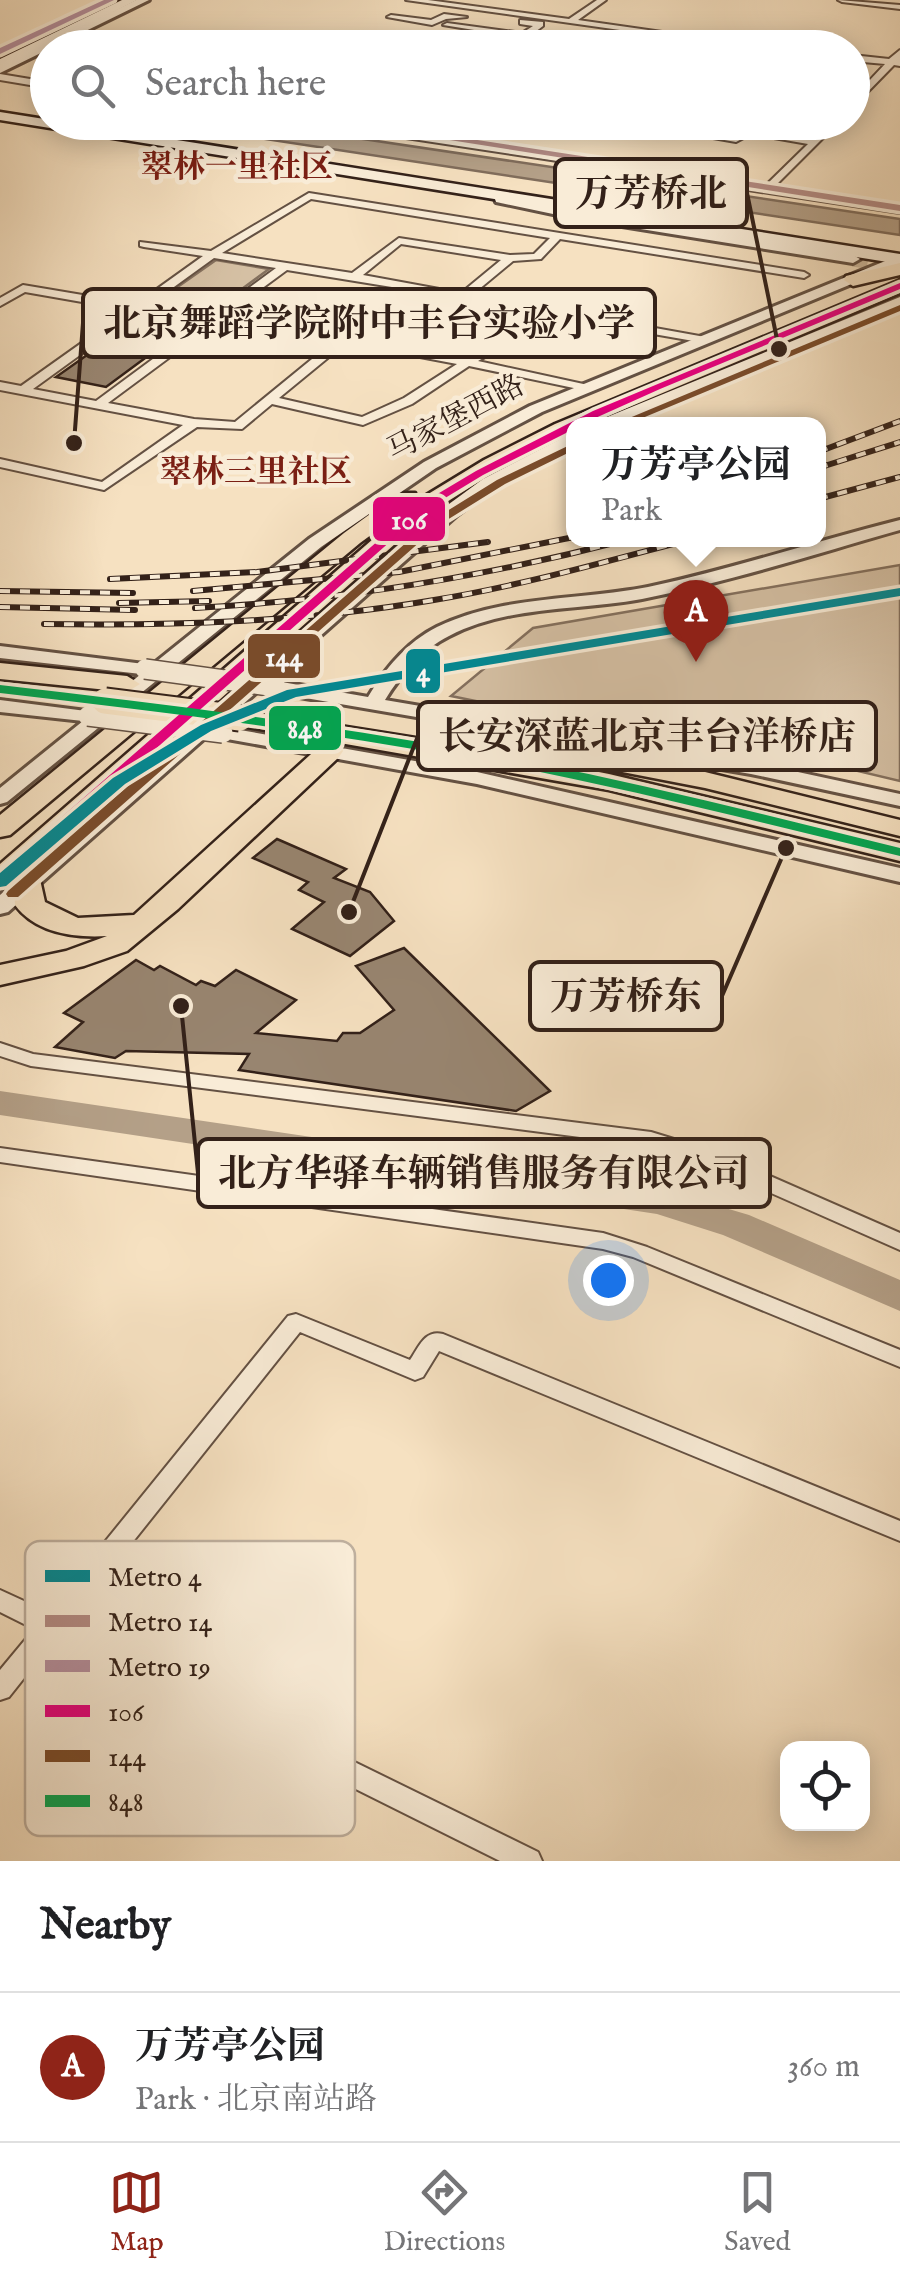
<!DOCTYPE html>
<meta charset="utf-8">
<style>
:root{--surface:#fff;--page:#f6f6f6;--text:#202124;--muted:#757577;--line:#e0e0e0;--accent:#8f2418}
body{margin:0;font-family:"IM FELL English","Noto Serif SC",serif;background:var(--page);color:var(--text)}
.controls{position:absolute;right:30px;bottom:30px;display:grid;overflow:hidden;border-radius:20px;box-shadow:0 5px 25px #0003}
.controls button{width:90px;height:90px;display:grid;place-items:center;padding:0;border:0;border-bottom:2px solid var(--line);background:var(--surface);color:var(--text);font:50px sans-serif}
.you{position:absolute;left:608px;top:1280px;width:35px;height:35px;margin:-25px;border:8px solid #fff;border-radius:50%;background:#1a73e8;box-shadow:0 0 0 15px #1a73e833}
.badge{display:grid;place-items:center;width:65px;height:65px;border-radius:50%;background:var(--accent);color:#fff;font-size:32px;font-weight:700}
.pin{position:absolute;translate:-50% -82px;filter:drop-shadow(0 2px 5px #0008)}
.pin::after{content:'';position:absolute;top:52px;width:35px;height:30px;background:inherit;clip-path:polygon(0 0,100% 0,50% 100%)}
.popup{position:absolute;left:566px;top:417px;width:260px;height:130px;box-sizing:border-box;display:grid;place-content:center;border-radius:20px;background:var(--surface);filter:drop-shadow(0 2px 8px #0005);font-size:32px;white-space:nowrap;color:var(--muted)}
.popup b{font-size:38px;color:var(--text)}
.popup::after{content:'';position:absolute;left:50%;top:100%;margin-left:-20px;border:20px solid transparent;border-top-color:var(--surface)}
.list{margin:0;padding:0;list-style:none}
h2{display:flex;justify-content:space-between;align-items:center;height:130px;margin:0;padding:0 40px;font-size:42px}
h2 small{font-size:32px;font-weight:400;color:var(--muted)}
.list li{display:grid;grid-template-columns:65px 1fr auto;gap:30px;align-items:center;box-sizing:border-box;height:150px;padding:0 40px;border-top:2px solid var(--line)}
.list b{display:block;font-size:38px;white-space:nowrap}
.list p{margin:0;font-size:32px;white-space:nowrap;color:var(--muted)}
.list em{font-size:32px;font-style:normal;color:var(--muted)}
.icon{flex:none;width:55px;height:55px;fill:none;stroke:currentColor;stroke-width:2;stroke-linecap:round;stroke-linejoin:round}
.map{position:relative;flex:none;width:900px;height:1861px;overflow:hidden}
.search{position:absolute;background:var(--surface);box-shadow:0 5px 25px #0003;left:30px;right:30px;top:30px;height:110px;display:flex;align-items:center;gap:25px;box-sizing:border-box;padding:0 35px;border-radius:55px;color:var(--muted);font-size:38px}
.sheet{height:280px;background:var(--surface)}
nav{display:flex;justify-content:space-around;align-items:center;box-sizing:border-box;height:140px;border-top:2px solid var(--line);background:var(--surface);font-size:28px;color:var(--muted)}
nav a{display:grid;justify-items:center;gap:5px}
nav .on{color:var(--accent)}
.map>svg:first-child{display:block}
.green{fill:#d5c0a4;stroke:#84705e;stroke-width:2.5}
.water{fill:#b4a088;stroke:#806d5c;stroke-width:2.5}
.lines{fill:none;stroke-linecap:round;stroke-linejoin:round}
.river{fill:#b4a088;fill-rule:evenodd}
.building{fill:#988570;stroke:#332119;stroke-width:2.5}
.tertiary-tunnel{stroke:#cfbb9f;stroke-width:15;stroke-dasharray:15 8;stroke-linecap:butt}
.minor-casing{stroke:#645143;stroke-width:4}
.tertiary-casing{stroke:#645143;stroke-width:6}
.secondary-casing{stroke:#332119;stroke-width:5}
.primary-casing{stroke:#332119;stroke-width:5}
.trunk-casing{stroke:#332119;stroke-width:5}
.minor{fill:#f9ecd7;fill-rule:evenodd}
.tertiary{fill:#f9ecd7;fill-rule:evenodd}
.secondary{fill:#f9ecd7;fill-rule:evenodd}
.primary{fill:#f6e1c1;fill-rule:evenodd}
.trunk{fill:#f6e1c1;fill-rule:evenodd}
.rail-casing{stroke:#332119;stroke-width:6}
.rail{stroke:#f9ecd7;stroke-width:4;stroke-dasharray:10;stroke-linecap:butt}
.tertiary-bridge-casing{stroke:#645143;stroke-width:22;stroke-linecap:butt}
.trunk-bridge-casing{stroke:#332119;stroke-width:29;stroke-linecap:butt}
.tertiary-bridge{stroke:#f9ecd7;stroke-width:19}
.trunk-bridge{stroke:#f6e1c1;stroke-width:25}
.bus-1-casing{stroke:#f9ecd7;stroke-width:7}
.bus-2-casing{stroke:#f9ecd7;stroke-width:7}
.bus-3-casing{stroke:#f9ecd7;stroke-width:7}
.bus-1{fill:#e5007d;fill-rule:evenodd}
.bus-2{fill:#7a4b2a;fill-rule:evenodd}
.bus-3{fill:#00a651;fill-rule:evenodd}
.metro-1-casing{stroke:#f9ecd7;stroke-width:7}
.metro-2-casing{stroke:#f9ecd7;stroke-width:7}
.metro-3-casing{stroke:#f9ecd7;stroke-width:7}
.metro-1{fill:#008994;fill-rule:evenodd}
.metro-2{fill:#b48c86;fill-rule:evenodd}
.metro-3{fill:#b58f9f;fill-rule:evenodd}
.labels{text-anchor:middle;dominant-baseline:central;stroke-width:9;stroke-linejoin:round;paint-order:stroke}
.far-street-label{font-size:30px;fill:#332119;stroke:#f9ecd7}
.far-quarter-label{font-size:32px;font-weight:bold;fill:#7a1f14;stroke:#f9ecd7}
.key{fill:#f9ecd7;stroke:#beaf9e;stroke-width:2.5}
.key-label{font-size:28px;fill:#332119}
.leader{fill:none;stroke:#332119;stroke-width:4}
.callout-dot{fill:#332119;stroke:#f9ecd7;stroke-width:4}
.callout{fill:#f9ecd7;stroke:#332119;stroke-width:4}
.callout-label{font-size:38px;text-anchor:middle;font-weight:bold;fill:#332119}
.line-badge{stroke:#f9ecd7;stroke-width:4}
.badge-label{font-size:28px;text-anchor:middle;font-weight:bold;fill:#fff}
</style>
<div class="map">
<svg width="900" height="1861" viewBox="0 0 900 1861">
<rect width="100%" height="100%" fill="#f6e1c1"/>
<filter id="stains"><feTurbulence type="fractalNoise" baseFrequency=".002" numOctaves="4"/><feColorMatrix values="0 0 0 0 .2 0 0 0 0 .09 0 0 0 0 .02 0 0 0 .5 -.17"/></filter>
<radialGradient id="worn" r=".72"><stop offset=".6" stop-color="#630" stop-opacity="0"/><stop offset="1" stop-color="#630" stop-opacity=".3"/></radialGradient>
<path class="green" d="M216,260L269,269L204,317L149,307Z
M900,565V781L795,756L675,742L451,696L533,628Z"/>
<path class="water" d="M159,123H256L900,219V235Z"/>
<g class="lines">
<path class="river" d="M0,1091L658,1188L749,1215L900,1280V1311L723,1235L657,1214L0,1115Z"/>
</g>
<path class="building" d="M154,317L185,323L176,329L183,330L106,387L56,377L135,321L145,323Z
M277,839L346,869L334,878L370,892L394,921L350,956L292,929L324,902L299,890L308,882L253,858Z
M404,948L550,1091L516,1111L239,1070L249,1054L126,1051L115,1058L55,1047L83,1022L64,1013L136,960L154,970L160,966L196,985L201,981L215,986L236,970L296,1000L256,1033L337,1041L343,1033H360L394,1010L356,966Z"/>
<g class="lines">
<path class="tertiary-tunnel" d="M853,259L900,266"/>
<g class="minor-casing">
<path id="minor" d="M406,0H428L569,19L597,0H606L578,20L775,48H748Z
M838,0L900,5V9L842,2Z
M444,14L467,17L446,19L432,25L387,17L391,15L431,20Z
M520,20L543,22V26L531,35L549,39L545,42L526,39L514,48H504L517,37L443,25L447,23L522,33L533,26L520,24Z
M355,35L418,45L422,48H399L352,40Z
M900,50V66L894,65L852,108V99L885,64L852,61V55L889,59Z
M0,74L48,82V88L0,80Z
M300,122H326L764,187L808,144L751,134L736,142L621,122H646L734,136L757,122H767L758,130L813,139L829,122H839L773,188L900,207V213Z
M309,193L804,272L809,275L804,278L560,239L541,259L513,261L472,295L705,337L711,340L705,343L556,317L478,361L588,385V391L469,366L412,404L363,425L272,404L242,429L197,427L104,490L0,467V459L102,482L183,425L0,390V382L21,386L128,310L25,292L0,306V298L23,285L136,304L203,256L144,247L140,246V242L211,251ZM311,199L550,238L534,254L510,255L399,238L352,273L222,253ZM401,244L501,260L461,293L363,275ZM214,258L276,268L96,401L33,389ZM287,270L398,288L341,335L227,314ZM409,290L455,298L460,302L465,300L544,314L465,358L352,337ZM220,320L334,341L235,422L194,419L108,403ZM346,343L457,364L404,398L362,417L279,398Z
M0,1043L33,1054L651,1132L713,1151L900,1233V1250L699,1161L650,1146L31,1066L0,1056Z
M0,1148L603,1233L647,1247L900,1350V1367L633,1257L603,1249L0,1162Z
M296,1314L410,1360C419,1347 425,1329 443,1334L900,1521V1541L439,1351L423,1377L415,1380L300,1332L69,1622L538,1852L542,1861H500L55,1639L9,1697L0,1700V1670L34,1629L0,1612V1590L48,1612L288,1316Z"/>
</g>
<g class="tertiary-casing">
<path id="tertiary" d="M136,0H149L0,73V66Z
M501,195L572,210L853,255L860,259L853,263L572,218L496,202L495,199Z
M900,255V264L542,412L436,468L321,547L7,802L0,804V788L83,721L0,712V700L94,712L141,674L0,658V646L152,665L309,539L424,462L530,406Z
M900,297V306L611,424H590Z
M574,432V444L495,487L457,515L8,912L0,914V895L445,507L483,479Z
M900,520V530C815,554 729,582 642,599C578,611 508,605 449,636C421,650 401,674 385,700L751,762L900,794V806L751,774L276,693L266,687L276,681L368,697C385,669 407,642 437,627C503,595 578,601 648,587C733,569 816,541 900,520Z
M223,727L477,772L900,868V882L477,784L216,737L213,733L216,729Z"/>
</g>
<g class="secondary-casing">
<path id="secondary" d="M122,0H137L0,68V59Z
M0,112L900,254V264L0,120Z"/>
</g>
<g class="primary-casing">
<path id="primary" d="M900,263V275L853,286L844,280L846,276Z
M900,280V293L589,424H574V431L499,469L431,512L23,874L39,875L45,902L78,918L134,915L321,745H339L343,751L339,757L178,909L127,951L84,966L0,985V965L66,951L107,936C74,938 36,933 15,905L14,881L0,888V864L412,505L360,543L10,835L0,837V815L344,533L399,493H415V502L484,460L555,424Z"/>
</g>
<g class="trunk-casing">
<path id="trunk" d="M0,663L127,676L140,684L127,692L0,679Z
M240,710L472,747L609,774L900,843V861L609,790L231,724L227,718L231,712Z
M591,750L705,772L900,820V836L705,788L581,764L578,758L581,752Z"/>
</g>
<use href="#minor" class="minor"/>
<use href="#tertiary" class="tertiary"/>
<use href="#secondary" class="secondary"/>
<use href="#primary" class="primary"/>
<use href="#trunk" class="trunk"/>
<g class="rail-casing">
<path id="rail" d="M818,452L900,421
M818,468L900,442
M818,499L900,477
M110,579L257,572L488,542
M0,591L133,593
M193,591L399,572L574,537
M119,603L209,601
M0,607L135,610
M195,608C342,600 484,577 626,540
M44,624C175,626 305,622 434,600C520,586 604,562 688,540"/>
</g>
<use href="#rail" class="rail"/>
<g class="tertiary-bridge-casing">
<path id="tertiary-bridge" d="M145,669L276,687
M88,716L223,733"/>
</g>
<g class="trunk-bridge-casing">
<path id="trunk-bridge" d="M105,701L240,718"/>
</g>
<use href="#tertiary-bridge" class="tertiary-bridge"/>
<use href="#trunk-bridge" class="trunk-bridge"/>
<g class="bus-1-casing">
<path id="bus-1" d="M900,283V289L660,389L582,424H574V429L483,475L427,509L5,882L0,883V871L419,505L476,471L593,411Z"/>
</g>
<g class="bus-2-casing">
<path id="bus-2" d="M900,305V311L628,424H615Z
M574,443V450L505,484L439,525L18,897H8L6,894L8,891L431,521L497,480Z"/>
</g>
<g class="bus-3-casing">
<path id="bus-3" d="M0,685C158,703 316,723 472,751C616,777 758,813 900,848V856C758,822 616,785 472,759C316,731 158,711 0,693Z"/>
</g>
<use href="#bus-1" class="bus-1"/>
<use href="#bus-2" class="bus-2"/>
<use href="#bus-3" class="bus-3"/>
<g class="metro-1-casing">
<path id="metro-1" d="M900,588V596L296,697L211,731L125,784L6,886L0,887V873L113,778L201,725L287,690Z"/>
</g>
<g class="metro-2-casing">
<path id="metro-2" d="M335,122H360L900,205V211Z"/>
</g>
<g class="metro-3-casing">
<path id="metro-3" d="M104,0H114L0,54V48Z"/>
</g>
<use href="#metro-1" class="metro-1"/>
<use href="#metro-2" class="metro-2"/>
<use href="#metro-3" class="metro-3"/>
</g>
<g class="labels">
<g class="far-street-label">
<text transform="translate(456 419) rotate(-28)">马家堡西路</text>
</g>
<g class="far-quarter-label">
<text x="237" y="168">翠林一里社区</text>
<text x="256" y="473">翠林三里社区</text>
</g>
</g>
<rect x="25" y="1541" width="330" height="295" rx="15" class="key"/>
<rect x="45" y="1570" width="45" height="12" fill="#008994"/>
<rect x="45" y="1615" width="45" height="12" fill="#b48c86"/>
<rect x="45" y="1660" width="45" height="12" fill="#b58f9f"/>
<rect x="45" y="1705" width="45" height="12" fill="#e5007d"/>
<rect x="45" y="1750" width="45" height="12" fill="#7a4b2a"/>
<rect x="45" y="1795" width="45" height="12" fill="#00a651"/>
<g class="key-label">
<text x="108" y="1586">Metro 4</text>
<text x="108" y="1631">Metro 14</text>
<text x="108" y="1676">Metro 19</text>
<text x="108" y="1721">106</text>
<text x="108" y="1766">144</text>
<text x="108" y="1811">848</text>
</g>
<path class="leader" d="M779 349L747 193M74 443L83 323M349 912L418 736M786 848L722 996M181 1006L198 1173"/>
<g class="callout-dot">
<circle cx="779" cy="349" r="10"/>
<circle cx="74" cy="443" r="10"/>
<circle cx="349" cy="912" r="10"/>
<circle cx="786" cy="848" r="10"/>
<circle cx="181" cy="1006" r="10"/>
</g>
<g class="callout">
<rect x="555" y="159" width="192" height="68" rx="10"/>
<rect x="83" y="289" width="572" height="68" rx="10"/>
<rect x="418" y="702" width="458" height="68" rx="10"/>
<rect x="530" y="962" width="192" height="68" rx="10"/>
<rect x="198" y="1139" width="572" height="68" rx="10"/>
</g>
<g class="callout-label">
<text x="651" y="206">万芳桥北</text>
<text x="369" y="336">北京舞蹈学院附中丰台实验小学</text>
<text x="647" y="749">长安深蓝北京丰台洋桥店</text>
<text x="626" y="1009">万芳桥东</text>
<text x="484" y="1186">北方华驿车辆销售服务有限公司</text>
</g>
<g class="line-badge">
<rect x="371" y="495" width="76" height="48" rx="10" fill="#e5007d"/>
<rect x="246" y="632" width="76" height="48" rx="10" fill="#7a4b2a"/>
<rect x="404" y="647" width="38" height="48" rx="10" fill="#008994"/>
<rect x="267" y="704" width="76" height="48" rx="10" fill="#00a651"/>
</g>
<g class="badge-label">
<text x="409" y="529">106</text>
<text x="284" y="666">144</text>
<text x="423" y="681">4</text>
<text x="305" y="738">848</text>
</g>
<rect width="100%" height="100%" filter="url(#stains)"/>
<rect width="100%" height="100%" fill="url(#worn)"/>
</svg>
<div class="controls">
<button><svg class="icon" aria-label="locate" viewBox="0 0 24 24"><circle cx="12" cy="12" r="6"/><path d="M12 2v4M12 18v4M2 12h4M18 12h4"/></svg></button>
</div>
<div class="you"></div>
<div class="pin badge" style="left:696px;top:662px">A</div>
<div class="popup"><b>万芳亭公园</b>Park</div>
<div class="search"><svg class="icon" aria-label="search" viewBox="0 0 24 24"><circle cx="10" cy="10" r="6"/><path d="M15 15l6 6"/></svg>Search here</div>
</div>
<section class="sheet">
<h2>Nearby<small></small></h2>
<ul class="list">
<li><span class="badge">A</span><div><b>万芳亭公园</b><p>Park · 北京南站路</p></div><em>360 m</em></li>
</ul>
</section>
<nav>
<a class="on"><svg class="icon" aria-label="map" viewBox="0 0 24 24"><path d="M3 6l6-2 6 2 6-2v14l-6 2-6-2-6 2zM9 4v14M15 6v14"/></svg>Map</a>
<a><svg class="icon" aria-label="directions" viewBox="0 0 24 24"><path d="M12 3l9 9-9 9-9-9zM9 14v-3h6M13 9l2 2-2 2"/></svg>Directions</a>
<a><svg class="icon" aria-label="saved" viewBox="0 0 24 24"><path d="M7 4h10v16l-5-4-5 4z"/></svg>Saved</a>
</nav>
